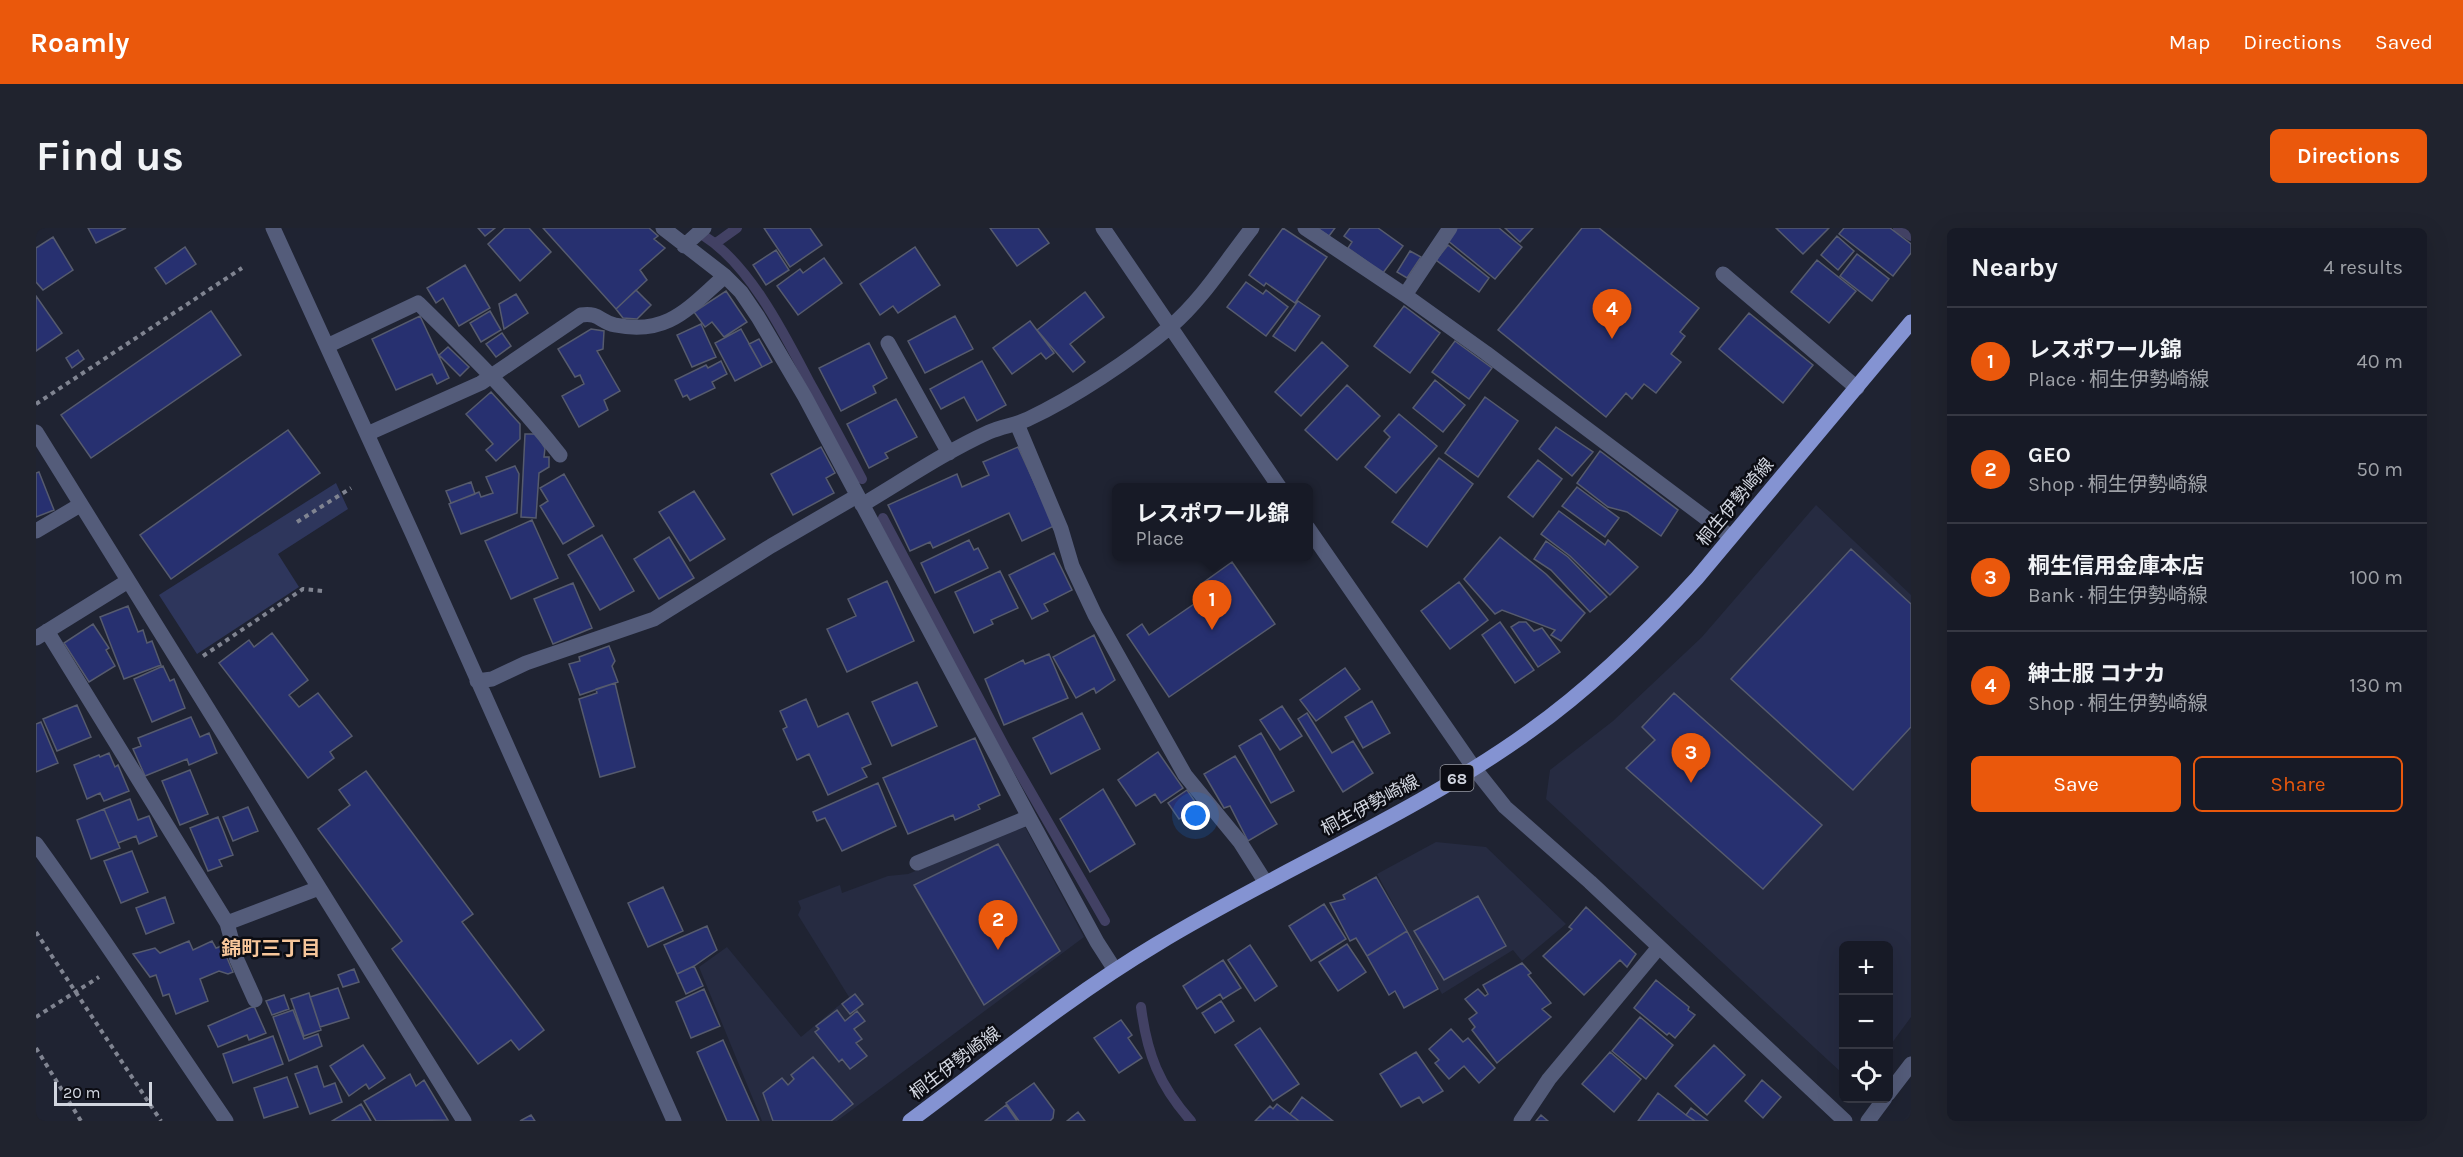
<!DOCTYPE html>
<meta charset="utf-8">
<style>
:root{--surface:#171a26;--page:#20232e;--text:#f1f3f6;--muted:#9ea1a7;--line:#363843;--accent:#ea580c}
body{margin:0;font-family:Karla,"Noto Sans JP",sans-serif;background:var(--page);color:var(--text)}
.controls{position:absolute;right:18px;bottom:18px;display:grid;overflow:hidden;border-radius:9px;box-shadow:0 6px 24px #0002}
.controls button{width:54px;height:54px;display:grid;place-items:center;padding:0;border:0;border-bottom:2px solid var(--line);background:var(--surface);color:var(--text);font:30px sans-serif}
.scale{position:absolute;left:18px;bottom:15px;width:98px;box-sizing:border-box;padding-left:6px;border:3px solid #d1d5df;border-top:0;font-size:16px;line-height:21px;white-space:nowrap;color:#d1d5df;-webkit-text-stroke:4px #0b0c13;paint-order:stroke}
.you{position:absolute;left:1160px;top:588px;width:21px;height:21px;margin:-15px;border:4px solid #fff;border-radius:50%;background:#1a73e8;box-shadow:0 0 0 9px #1a73e833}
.badge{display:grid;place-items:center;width:39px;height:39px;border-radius:50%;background:var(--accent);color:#fff;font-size:20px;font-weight:700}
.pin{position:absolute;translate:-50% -50px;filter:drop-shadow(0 2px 3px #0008)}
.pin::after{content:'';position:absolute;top:32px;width:21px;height:18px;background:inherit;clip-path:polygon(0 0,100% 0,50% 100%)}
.popup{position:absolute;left:1076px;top:255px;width:201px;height:78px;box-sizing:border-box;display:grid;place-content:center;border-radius:9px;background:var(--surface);filter:drop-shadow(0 2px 4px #0005);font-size:20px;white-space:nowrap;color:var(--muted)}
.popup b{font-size:22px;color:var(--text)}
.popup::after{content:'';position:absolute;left:50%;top:100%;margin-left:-12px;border:12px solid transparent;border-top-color:var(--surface)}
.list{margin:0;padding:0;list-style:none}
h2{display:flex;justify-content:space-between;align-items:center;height:78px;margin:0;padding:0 24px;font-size:26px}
h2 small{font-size:20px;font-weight:400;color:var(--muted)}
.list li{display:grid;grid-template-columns:39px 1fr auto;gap:18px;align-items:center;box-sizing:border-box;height:108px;padding:0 24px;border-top:2px solid var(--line)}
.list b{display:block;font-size:22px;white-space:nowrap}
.list p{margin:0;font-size:20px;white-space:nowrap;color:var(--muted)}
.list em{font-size:20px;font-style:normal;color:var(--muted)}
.actions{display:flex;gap:12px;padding:18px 24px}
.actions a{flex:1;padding:14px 0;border:2px solid var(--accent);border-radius:9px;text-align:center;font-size:21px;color:var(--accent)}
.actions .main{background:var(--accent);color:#fff}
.icon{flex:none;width:33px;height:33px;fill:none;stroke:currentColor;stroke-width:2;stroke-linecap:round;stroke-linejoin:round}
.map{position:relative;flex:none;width:1875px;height:893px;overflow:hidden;border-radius:9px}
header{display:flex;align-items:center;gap:36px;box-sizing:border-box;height:84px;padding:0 30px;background:var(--accent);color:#fff}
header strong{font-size:28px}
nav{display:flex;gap:33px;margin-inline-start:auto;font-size:21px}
.intro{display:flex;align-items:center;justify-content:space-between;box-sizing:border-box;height:144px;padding:0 36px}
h1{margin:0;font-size:42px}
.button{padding:15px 27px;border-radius:9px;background:var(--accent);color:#fff;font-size:21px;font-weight:700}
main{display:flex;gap:36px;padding:0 36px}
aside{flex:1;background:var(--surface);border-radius:9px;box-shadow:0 6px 24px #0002}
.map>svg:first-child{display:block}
.built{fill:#262b41}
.green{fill:#2e365c}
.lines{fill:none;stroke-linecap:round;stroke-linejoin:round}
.stream{stroke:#424164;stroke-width:10}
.building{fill:#273070;stroke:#565b6e;stroke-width:1.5}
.path{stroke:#808491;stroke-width:4;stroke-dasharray:4.5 4.5;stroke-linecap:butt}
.minor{stroke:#545c7a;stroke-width:15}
.major{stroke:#8493d2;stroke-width:15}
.labels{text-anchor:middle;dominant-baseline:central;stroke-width:5;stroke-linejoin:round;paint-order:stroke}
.shield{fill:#0b0c13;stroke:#9699a2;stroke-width:1.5}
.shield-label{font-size:16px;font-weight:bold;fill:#d1d5df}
.street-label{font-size:18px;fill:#d1d5df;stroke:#0b0c13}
.neighbourhood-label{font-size:20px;font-weight:bold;fill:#f7c69a;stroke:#0b0c13}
</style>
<header>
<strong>Roamly</strong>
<nav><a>Map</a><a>Directions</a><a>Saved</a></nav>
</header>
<div class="intro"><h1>Find us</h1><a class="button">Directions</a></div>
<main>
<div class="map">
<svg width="1875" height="893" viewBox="0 0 1875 893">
<rect width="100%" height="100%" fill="#1f2332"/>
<path class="built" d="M1780,277L1875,367V789L1853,819L1852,718H1808L1807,846L1510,571L1514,542L1577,493L1666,409Z
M989,599L1048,709L801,893H726L663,739L691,719L765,809L813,769L762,687L765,680L762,673L804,657L806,665L852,648L872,646Z
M1400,614L1450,619L1530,696L1486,733L1477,722L1406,766L1341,646Z"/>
<path class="green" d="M300,255L312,281L242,326L263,359L161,426L123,367Z"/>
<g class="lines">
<path class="stream" d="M1862,0L1875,8
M668,8C714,37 749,107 774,155C792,187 809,219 826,251
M680,15L701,0
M847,290L970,521L1069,693
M1105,779C1111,826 1123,857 1155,893"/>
</g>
<path class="building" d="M52,0H90L60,15Z
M442,0H459L449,8Z
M469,0H493L515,24L484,53L452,16Z
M507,0H613L622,8L618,11L629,20L604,42L611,52L580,81Z
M728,0H774L786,17L754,39Z
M954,0H1002L1013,15L981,38Z
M1247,0L1291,29L1259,75L1230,55L1228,58L1213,47Z
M1281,0H1299L1293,8Z
M1314,0H1342L1367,18L1347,45L1312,20L1316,14L1308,8Z
M1421,0H1463L1486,19L1459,51L1411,12Z
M1469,0H1497L1484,14Z
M1546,0H1563L1663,80L1644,104L1649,108L1635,126L1645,134L1620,165L1608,156L1596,171L1590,165L1570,189L1462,102Z
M1740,0H1793L1767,26Z
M1808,0H1854L1875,16V25L1857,48L1803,6Z
M1801,8L1818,23L1802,42L1785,27Z
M17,9L37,42L7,62L0,54V20Z
M1412,17L1453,50L1443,64L1400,32Z
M149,19L160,36L130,56L119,40Z
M879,19L904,57L862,85L857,78L844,87L824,56Z
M740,22L753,42L730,57L717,37Z
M1374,23L1385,29L1371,50L1361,44Z
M1821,26L1853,51L1836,73L1804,48Z
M788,30L806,55L762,87L741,58L764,41L767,45Z
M1781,32L1820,63L1793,95L1755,64Z
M429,37L454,80L423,98L407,70L400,75L391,60Z
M1210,54L1227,66L1230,62L1252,79L1230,108L1191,79Z
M600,62L615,77L601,91L587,90L580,81Z
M690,63L711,94L688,109L676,94L669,99L658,84Z
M1049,64L1068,89L1034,116L1049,134L1037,144L1001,102Z
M480,66L492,85L468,101L463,76Z
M0,68L26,105L0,123Z
M1262,73L1284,88L1259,123L1237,108Z
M1368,78L1404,105L1374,145L1338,118Z
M175,83L205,127L55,230L25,187Z
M454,83L465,102L445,114L434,95Z
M1713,85L1777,137L1747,175L1683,121Z
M384,88L413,150L401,156L396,146L360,162L336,111Z
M919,88L937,121L889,145L872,113Z
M994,93L1018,125L1010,131L1005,125L976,146L957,120Z
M665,96L680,129L656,139L641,107Z
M555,101L568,103L567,121L561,123L584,163L568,172L572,182L543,199L526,168L548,156L544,147L539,149L522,121Z
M705,101L726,139L699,153L679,115Z
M466,105L475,118L460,129L450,116Z
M723,111L736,134L726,139L713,116Z
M1419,113L1456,140L1433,171L1396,144Z
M1286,114L1312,138L1265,188L1239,164Z
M833,115L851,150L837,158L840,165L805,183L783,140Z
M412,119L433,139L424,148L403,127Z
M42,122L48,131L36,140L30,130Z
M685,133L691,146L676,154L679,160L654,172L651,167L647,169L639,152L670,137L672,140Z
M946,133L970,177L941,193L928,169L905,181L894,161Z
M1399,152L1429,177L1407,204L1377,180Z
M1311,157L1344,188L1301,232L1269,202Z
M455,164L484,196V211L460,233L450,222L457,216L430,186Z
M1449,169L1482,193L1442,249L1409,225Z
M860,171L881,209L849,225L852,230L833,240L811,196Z
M1363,186L1401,218L1360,265L1329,239L1354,209L1348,203Z
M1520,199L1557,224L1536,248L1503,221Z
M252,202L284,245L135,351L104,307Z
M489,206H500L509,220L508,229H513V239L503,245L500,290L485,289Z
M785,219L799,245L790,250L798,265L757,287L735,246Z
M982,219L1018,298L986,313L973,285L897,320L894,314L874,323L852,277L921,246L926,259L953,247L947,234Z
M1564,223L1642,282L1625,308L1591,284L1572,279L1541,255Z
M1403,230L1437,256L1391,319L1356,294Z
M1502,232L1526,251L1497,289L1472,269Z
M479,238L483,246L481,285L425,306L413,276L443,264L445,269L457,265L450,249Z
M3,244L18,282L0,289V245Z
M528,246L558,298L527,316L504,278L512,273L504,260Z
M435,254L439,266L415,275L410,263Z
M1541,259L1583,290L1569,309L1526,278Z
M658,263L689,311L654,333L623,284Z
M1523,283L1569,317L1572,312L1602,339L1574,367L1534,328L1505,306Z
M496,292L522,350L475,371L449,313Z
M566,307L598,363L564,382L532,327Z
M633,309L658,350L623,371L598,331Z
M1464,309L1510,346L1549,385L1525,413L1515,407L1519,402L1466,382L1459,386L1428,351Z
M933,312L938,322L942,320L952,340L899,365L885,335Z
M1510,313L1532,329L1571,369L1554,384L1515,342L1498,331Z
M1815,321L1875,376V499L1817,562L1695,451Z
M1018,325L1036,362L1008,376L1012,383L996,391L973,347Z
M1196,334L1239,396L1133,469L1091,407L1106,396L1113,407L1171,367L1164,357Z
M964,343L982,380L955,392L957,396L938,405L919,364Z
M851,353L878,413L811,444L791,401L820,388L812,371Z
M1423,354L1452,392L1414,421L1385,383Z
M537,355L556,400L517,416L498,371Z
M92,378L102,404L107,402L111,415L116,413L125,437L88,451L64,389Z
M1464,394L1498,442L1479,455L1446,407Z
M1483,394H1490L1498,403L1506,400L1524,424L1502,439L1475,399Z
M57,396L73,420L70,422L79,438L53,454L28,415Z
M236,405L272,452L253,467L263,479L282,465L316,508L294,524L298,530L272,550L183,435L213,412L218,419Z
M1058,407L1079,452L1060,465L1058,460L1040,470L1017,429Z
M573,418L579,433L576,438L582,454L544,467L533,436L544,433L543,429Z
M1013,426L1032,470L968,497L949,451L987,432L989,436Z
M127,438L134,453L138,451L149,480L116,494L98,451Z
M1309,440L1324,461L1280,493L1264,472Z
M881,454L901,498L856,518L836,474Z
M579,455L599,539L564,549L543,471L561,465L560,461Z
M1638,465L1786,597L1727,661L1590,540L1619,512L1606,499Z
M770,471L782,499L812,485L835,536L826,540L831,549L792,567L773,526L761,532L747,501L751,499L744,483Z
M1336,473L1354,505L1327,520L1309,489Z
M41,477L55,509L21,523L7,491Z
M1246,478L1266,508L1244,522L1224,492Z
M1046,485L1064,521L1015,546L997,510Z
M1271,485L1296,525L1317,513L1337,545L1307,564L1262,491Z
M155,489L164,509L173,505L181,525L153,537L151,531L109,548L97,521L105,518L102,510Z
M5,494L22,535L0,544V496Z
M1225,505L1258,563L1235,575L1203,518Z
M939,510L964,567L942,577L944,581L919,592L917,587L872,606L847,550Z
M1122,524L1147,560L1125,575L1119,566L1100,578L1082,552Z
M73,525L79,539L82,537L93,563L68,573L64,565L51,571L38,537L63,527L64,529Z
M1199,528L1241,596L1212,613L1194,578L1188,580L1168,546Z
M154,542L172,586L144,597L126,553Z
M330,543L437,686L426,694L508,802L483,822L475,812L442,836L356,721L366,713L282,601L314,577L303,562Z
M842,555L860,598L806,623L789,590L781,593L777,584Z
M1067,561L1099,616L1054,644L1024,591Z
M1151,562L1162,578L1143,591L1132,575Z
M94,571L102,592L113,588L121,608L103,616L100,608L82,615L68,581Z
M212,579L222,603L197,613L187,589Z
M68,581L84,620L55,631L41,592Z
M182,589L197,627L183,632L186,638L172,643L154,600Z
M962,616L1024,723L948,777L878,657Z
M96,623L112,664L85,675L68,633Z
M1340,649L1371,703L1331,728L1320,710L1314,713L1294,675L1309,671L1307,667Z
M627,659L647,703L612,719L592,675Z
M1442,668L1470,718L1408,752L1378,703Z
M129,669L138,695L110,706L100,680Z
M1288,676L1310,711L1275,733L1253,698Z
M1550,679L1600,726L1591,739L1584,732L1548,767L1507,728L1536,701L1533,699Z
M671,698L681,722L658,738L641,746L628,717Z
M1371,703L1402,761L1368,780L1359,763L1353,767L1331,728Z
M153,713L157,722L176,713L180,720L186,718L197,744L192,746L183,743L164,751L172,773L140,786L133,766L127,768L120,747L114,749L97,726L119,720L124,725Z
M1311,716L1330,744L1302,763L1283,734Z
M1214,717L1241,758L1219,773L1192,732Z
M1187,732L1205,760L1187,771L1184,766L1161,781L1147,758Z
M1486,735L1495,745L1492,747L1515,775L1506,781L1515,789L1461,835L1436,802L1439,799L1433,791L1441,785L1429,771L1442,761L1449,768L1452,766L1447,757Z
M658,738L667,758L650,766L641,746Z
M318,741L323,754L307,759L302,747Z
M1620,752L1653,779L1652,782L1659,787L1639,810L1633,805L1631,807L1598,780Z
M302,760L313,790L284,799L274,769Z
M668,761L684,798L655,810L640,774Z
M273,765L285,802L268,808L255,771Z
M819,766L827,776L814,786L806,776Z
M248,767L253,781L236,787L230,773Z
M1185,773L1198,793L1179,805L1166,785Z
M218,778L230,805L213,812L211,807L182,819L172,798Z
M257,782L268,811L282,806L286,818L253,833L237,789Z
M801,782L809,793L821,783L829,793L818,801L826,811L820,815L831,828L814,841L806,831L803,834L779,804L783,801L780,798Z
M1604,789L1637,817L1610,851L1576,823Z
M1085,792L1096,807L1092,810L1106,830L1083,845L1058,810Z
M1224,800L1263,856L1237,873L1199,817Z
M1415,801L1427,814L1432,810L1459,840L1443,855L1428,838L1413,851L1399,835L1403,832L1393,821Z
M237,808L247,836L197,855L187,826Z
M687,812L723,893H691L661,824Z
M327,817L349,850L333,861L330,856L313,868L294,838Z
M1678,817L1709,847L1671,887L1639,858Z
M1380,824L1407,863L1387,875L1383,869L1365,879L1344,846Z
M1574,824L1605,851L1578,884L1546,856Z
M777,829L817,876L795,893H737L727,865L746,850L752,857L758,851L755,847Z
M281,838L288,859L299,855L306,874L274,886L259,846Z
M374,846L380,858L388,852L412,892L340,893L328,873Z
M251,849L262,879L228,890L218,860Z
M1726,852L1745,869L1727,890L1709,873Z
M998,855L1018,882L1017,890L1014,893H983L970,875Z
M1622,865L1650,887L1659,893H1602Z
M1266,869L1297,893H1263L1254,886Z
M325,876L335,893H296Z
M1241,876L1263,893H1219L1234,878L1237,881Z
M970,877L981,893H949Z
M1655,880L1672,893H1659L1650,887Z
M1042,884L1049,893H1031Z
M495,887L499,893H484Z
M1505,887L1512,893H1500Z"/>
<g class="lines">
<path class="path" d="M0,176L206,40
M261,294L315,260
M167,428L267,361L287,363
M0,704L125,893
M0,789L63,749
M0,820L45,893"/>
<path class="minor" d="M237,0L377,307L638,893
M627,0L689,48L705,64L722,89L769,169L993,589L1061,714L1079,742
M1067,0L1244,260
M1269,0L1369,67L1450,125L1695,309
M648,18L668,0
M1687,46L1821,160
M1369,67L1414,0
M852,115L913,225
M291,118L382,75C432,124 481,172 524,227
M981,196L1025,301L1036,338L1059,387L1149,547L1204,614L1230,655
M0,204L428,893
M331,206L445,155L545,87C563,84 564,94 579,97C633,108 653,79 689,48
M826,277C868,252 909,224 953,204C966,198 980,197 992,191C1037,170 1096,131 1134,99C1166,72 1190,33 1216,0
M1272,300L1438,540L1469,579L1554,654L1809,893
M0,303L44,277
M11,403L191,695L201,732L219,772
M0,410L92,353
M441,453L456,451L490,435L618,391L735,318L821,268
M0,616C66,707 127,801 190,893
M881,635L993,589
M191,695L283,660
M1852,866L1875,836
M1485,893L1513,851L1623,719
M1832,893L1849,870"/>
<path class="major" d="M874,893C955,833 1034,768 1121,716C1243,642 1377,587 1494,503C1556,459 1610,406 1661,350L1875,94"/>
</g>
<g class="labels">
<rect class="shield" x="1404.5" y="537" width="33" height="26" rx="4.5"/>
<g class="shield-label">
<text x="1421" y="550">68</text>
</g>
<g class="street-label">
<text transform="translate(1699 274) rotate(-50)">桐生伊勢崎線</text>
<text transform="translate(1334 577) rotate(-28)">桐生伊勢崎線</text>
<text transform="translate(919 835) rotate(-37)">桐生伊勢崎線</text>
</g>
<g class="neighbourhood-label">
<text x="235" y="720">錦町三丁目</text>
</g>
</g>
</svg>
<div class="controls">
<button>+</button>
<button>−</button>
<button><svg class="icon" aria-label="locate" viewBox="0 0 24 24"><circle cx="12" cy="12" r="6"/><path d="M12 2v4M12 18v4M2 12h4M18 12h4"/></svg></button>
</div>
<div class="scale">20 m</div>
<div class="you"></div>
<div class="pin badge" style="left:1176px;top:402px">1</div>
<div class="popup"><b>レスポワール錦</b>Place</div>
<div class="pin badge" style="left:962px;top:722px">2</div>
<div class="pin badge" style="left:1655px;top:555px">3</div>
<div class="pin badge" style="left:1576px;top:111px">4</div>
</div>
<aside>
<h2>Nearby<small>4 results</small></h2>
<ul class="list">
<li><span class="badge">1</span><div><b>レスポワール錦</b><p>Place · 桐生伊勢崎線</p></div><em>40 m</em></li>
<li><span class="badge">2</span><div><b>GEO</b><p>Shop · 桐生伊勢崎線</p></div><em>50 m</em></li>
<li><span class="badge">3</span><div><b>桐生信用金庫本店</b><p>Bank · 桐生伊勢崎線</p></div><em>100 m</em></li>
<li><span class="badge">4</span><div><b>紳士服 コナカ</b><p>Shop · 桐生伊勢崎線</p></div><em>130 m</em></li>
</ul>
<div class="actions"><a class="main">Save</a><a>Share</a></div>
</aside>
</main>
